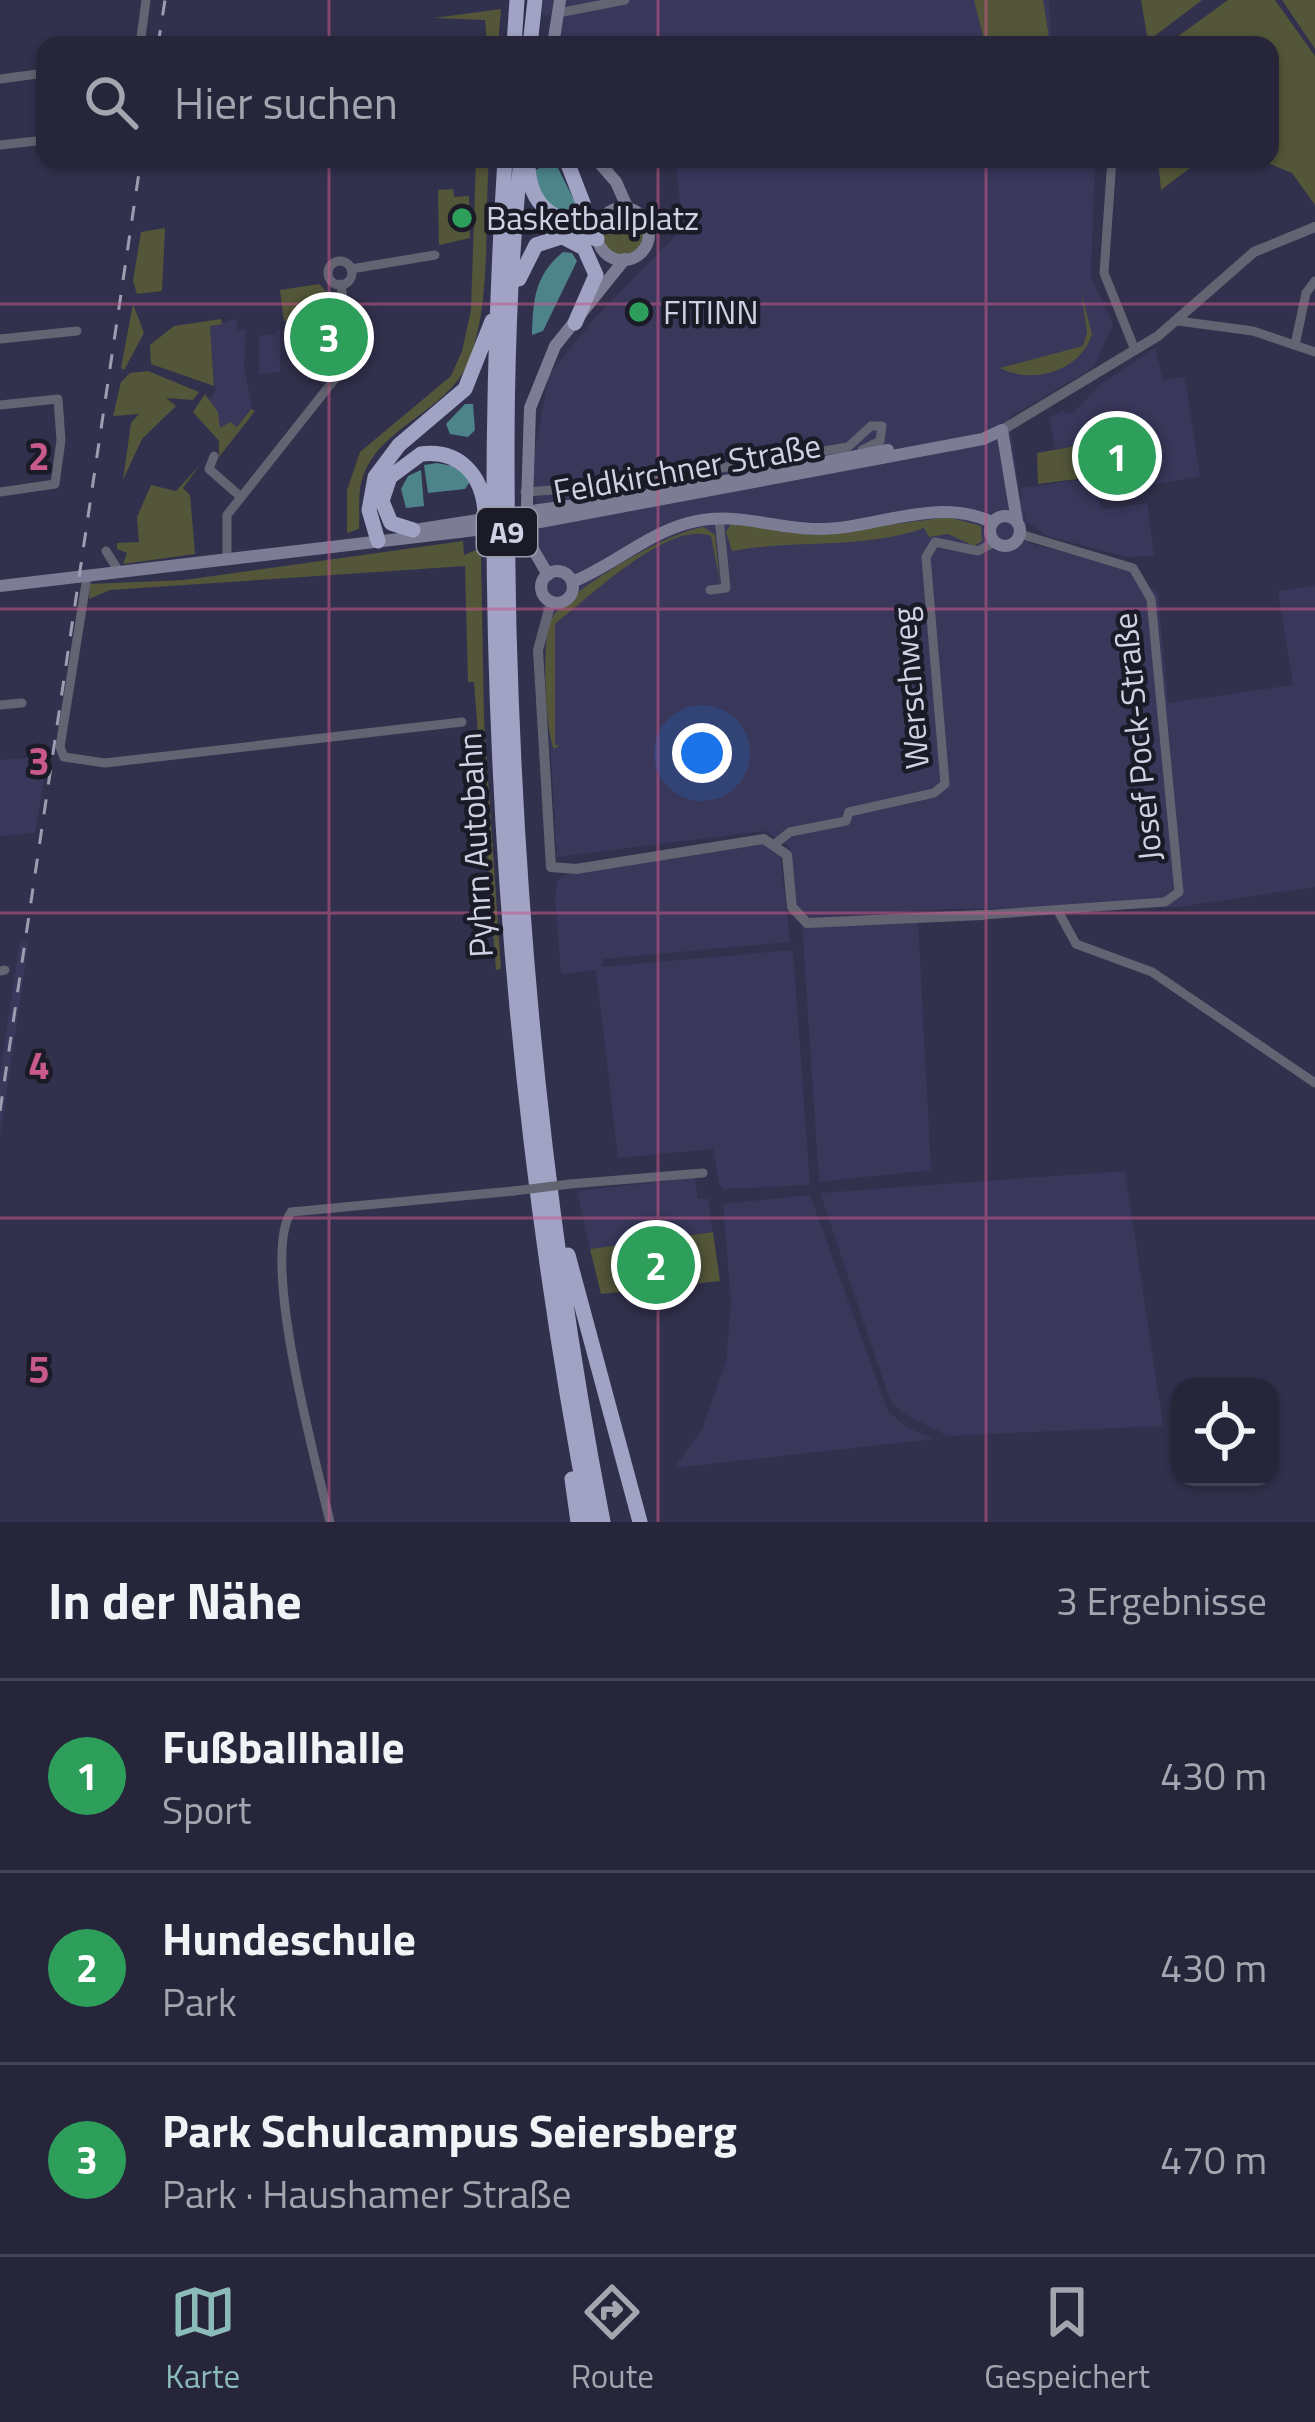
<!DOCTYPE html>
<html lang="de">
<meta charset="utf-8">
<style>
:root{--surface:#26253a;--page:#2e2d42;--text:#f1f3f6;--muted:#a4a5af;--line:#424254;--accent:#8bbbb9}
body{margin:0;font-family:"Titillium Web",sans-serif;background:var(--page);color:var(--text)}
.controls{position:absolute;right:36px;bottom:36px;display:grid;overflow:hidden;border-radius:24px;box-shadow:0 3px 9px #0004}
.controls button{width:108px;height:108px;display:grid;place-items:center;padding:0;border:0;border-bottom:3px solid var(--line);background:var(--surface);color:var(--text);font:60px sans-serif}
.you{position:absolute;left:702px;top:753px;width:42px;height:42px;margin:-30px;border:9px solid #fff;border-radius:50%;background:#1a73e8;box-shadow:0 0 0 18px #1a73e833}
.badge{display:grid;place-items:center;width:78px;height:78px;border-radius:50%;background:var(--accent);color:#fff;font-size:39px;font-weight:700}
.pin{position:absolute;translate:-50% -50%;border:6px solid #fff;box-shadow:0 3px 12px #0006}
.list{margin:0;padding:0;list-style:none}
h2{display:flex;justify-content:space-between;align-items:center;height:156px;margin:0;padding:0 48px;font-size:51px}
h2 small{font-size:39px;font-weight:400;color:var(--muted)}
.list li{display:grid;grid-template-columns:78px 1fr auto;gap:36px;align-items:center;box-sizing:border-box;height:192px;padding:0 48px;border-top:3px solid var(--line)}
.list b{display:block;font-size:45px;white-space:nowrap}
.list p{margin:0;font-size:39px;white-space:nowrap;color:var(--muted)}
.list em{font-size:39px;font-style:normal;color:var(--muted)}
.icon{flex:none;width:66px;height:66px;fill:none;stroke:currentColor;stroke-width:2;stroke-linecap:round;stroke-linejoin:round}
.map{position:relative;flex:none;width:1315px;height:1522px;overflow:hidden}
.search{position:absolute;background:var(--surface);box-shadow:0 3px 9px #0004;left:36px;right:36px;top:36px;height:132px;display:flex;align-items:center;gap:30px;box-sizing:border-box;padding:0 42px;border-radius:24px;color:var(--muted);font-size:45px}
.sheet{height:732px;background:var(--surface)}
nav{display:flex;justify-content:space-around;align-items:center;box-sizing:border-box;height:168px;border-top:3px solid var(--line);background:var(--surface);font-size:33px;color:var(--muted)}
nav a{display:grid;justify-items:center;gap:6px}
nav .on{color:var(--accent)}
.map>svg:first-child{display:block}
.built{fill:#39375a}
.green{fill:#535639}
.water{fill:#4c848a}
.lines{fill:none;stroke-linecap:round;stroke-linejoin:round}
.minor{stroke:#636472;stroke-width:9}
.tertiary{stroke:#636472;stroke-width:10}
.secondary{stroke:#7c7d94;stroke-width:12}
.motorway{stroke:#a1a3c5;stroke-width:15}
.rail{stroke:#9d9db2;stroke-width:3;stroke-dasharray:15 15;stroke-linecap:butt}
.minor-bridge{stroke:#636472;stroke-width:9}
.secondary-bridge{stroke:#7c7d94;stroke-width:12}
.grid{fill:none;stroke:#c7598b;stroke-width:3;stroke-opacity:0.55}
.leisure-dot{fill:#2e9e5b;stroke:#1b1a27;stroke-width:4.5}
.labels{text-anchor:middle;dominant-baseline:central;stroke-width:9;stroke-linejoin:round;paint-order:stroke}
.shield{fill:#1b1a27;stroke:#9a9aab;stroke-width:3}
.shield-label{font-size:30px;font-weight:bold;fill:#d0d1e3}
.poi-label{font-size:33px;fill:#d0d1e3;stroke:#1b1a27;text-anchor:start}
.street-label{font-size:33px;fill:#d0d1e3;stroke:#1b1a27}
.grid-label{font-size:39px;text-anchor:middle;font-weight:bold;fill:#c7598b;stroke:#1b1a27;stroke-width:9;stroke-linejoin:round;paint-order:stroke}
</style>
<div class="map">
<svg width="1315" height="1522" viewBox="0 0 1315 1522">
<rect width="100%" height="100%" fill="#32314d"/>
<path class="built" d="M544,0H1049L1051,39L1043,45H553L557,14L542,15Z
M675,159H1095L1091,277L1113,324L1094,367L1009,418L1021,503V488L1109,476L1125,437L1055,449L1049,418L1061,411L1072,414L1102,383L1155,348L1163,380L1185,377L1200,476L1098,495L1101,510L1147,503L1154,556L1127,557L1047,536L1027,522L1024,511L1028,543L1129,569L1158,594L1168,703L1293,685L1278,591L1315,586V887L1178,907L949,909L810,917L798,908L790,847L764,831L557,857L533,460L549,375L593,320L683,228Z
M236,319L238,330H246L244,367L252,407L236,427L219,428L218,412L207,403L215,392L210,327Z
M280,325V372L259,374V336L276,334Z
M48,756L35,833L0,836V760Z
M744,844H763L780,852L790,942L603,959L602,967L793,950L810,1185L724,1189L719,1184L713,1149L618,1158L596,970L561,974L555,895L557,881L565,875Z
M918,920L931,1170L819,1182L802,926Z
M20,940L29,941L0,1137V1074Z
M1125,1171L1163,1426L948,1436L904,1414L890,1400L820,1193Z
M695,1178L698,1199H708L713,1232L590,1249L577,1191Z
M810,1195L888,1411L906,1427L934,1439L674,1468L701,1432L726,1362L731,1302L723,1204Z"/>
<path class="green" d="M974,0H1043L1049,37L985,44Z
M1141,0H1202L1148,41Z
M1228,0H1275L1315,56V205L1292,173L1258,159H1270V45H1166Z
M1282,0H1315V49Z
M501,9L498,45H472L487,43L485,20L434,18Z
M476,159H489C484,223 492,301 469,361C448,411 383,425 364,474C357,489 360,512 359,529L347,533V490L360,452L451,376L462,351L471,310Z
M1158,159H1202L1161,190Z
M453,189L454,197L469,196L470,238L439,245L438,190Z
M602 234a21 21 0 1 1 42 0a21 21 0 1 1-42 0Z
M165,228L162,291L137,294L133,281L141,232Z
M319,284L327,292L333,361L326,353L322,317L284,321L280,290Z
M1081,292L1092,334C1081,371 1033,385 1000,368L1083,346L1087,332Z
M133,304L144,333L124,370L121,368Z
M221,319L222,324L210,326L214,386L151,364L150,345L174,326Z
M148,371L199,392L193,400L166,398L176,406L142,439L123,480L131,423L139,414L113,416L121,382L130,373Z
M205,394L218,412L220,428L230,422L237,427L251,409L255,411L219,457V441L193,412Z
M1125,437L1131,472L1038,484L1037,453Z
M199,466L183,488L190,495L195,554L123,564L127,553L117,549V543L139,542L137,517L151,485L176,491Z
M948,517L981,526L982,541L974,546L948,534L929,537L924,528C862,550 796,539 732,551L726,532L731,524L815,535Z
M704,527L715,535L720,583L711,536C669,520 592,595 555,624V745H560L554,749C545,731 541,636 552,618C572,588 667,532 704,527Z
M463,541L464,555L476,550L481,555L484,719L501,969L496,970L474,682H468L465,566L110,590L89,599L90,584L184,580Z
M713,1232L720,1281L601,1294L590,1249Z"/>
<path class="water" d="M539,159L554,160L576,204L571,210L561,212L542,200L534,171L546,164Z
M563,252L572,253L577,261L543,331L532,335C533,299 535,275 563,252Z
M465,404H473L475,430L468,437L450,434L446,424Z
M437,463L458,467L471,480L465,489L428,493L424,465Z
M421,470L424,506L406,508L401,489L408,476Z"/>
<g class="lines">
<path class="minor" d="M558,13L625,0
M140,45L146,0
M0,79L45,73
M0,145L45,140
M1112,159L1104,273L1135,350
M328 273a12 12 0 1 1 24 0a12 12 0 1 1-24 0Z
M351,269L435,255
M1178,321L1253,331L1315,352
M0,339L77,331
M1295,345L1306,293L1315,281
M0,405L58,399L61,440L55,484L0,492
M214,456L209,469L241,497
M525,492L612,486L848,447L871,426H882L880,441L862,450
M106,551L120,573
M227,561V515L345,366L348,348L341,284
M87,577L60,747L64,757L105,763L462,722
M710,590L726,588L719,518
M0,705L22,703
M776,843L790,832L846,821L849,812L934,793L945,784L926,557L935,542L978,551L995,542
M1058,911L1076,944L1152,972L1315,1083
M982,915L1165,902L1179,892L1151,599L1133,568L1020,534
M0,971L5,970
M570,1184L703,1173
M330,1522C316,1462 260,1260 291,1212L514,1191"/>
<path class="tertiary" d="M1002,430L1158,336L1254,252L1315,227
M551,602L538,650L551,867L576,869L764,839L787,855L792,907L807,923L982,915"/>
<path class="secondary" d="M553,45L560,0
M596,159L616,182L628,209
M597 234a26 26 0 1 1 52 0a26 26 0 1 1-52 0Z
M1002,430L1017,521
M539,510L658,494L888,450
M990 531a15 15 0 1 1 30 0a15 15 0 1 1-30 0Z
M540,522L983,439L1002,430
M408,531L459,523
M541 587a16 16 0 1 1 32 0a16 16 0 1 1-32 0Z
M548,575L526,537L530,408L555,346L625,259
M572,582C612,566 647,534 688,523C734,510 773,529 818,529C877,529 935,496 992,522
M0,586L459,532"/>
<path class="motorway" d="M514,45L517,0
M530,45L535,0
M505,159C476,616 504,1073 590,1522
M521,159C504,315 506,474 509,630C517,929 546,1228 603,1522
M528,162C528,207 556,226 599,223
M564,219L577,215L583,203L566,159
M563,237L584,248L596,275L575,323
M519,279L536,245L570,234L597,239
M413,530L391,523L382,501L390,477L421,454C460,449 483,476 485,513
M378,541L369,510L375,477L399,445L465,389L492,321
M568,1255L640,1522
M572,1479L578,1522"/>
<path class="rail" d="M158,45L165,0
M0,1111L141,159"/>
<path class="minor-bridge" d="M514,1191L570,1184"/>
<path class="secondary-bridge" d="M459,523L539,510
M459,532L540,522"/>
</g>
<path class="grid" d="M329,0V45M658,0V45M986,0V45M329,159V1522M658,159V1522M986,159V1522M0,304H1315M0,609H1315M0,913H1315M0,1218H1315"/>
<g class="leisure-dot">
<circle cx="462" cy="218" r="12"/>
<circle cx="639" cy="312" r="12"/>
</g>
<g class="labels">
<rect class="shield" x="477" y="508" width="60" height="48" rx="9"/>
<g class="shield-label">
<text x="507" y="532">A9</text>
</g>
<g class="poi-label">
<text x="486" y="218">Basketballplatz</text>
<text x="663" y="312">FITINN</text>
</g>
<g class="street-label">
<text transform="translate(687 468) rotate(-10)">Feldkirchner Straße</text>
<text transform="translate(910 688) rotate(-95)">Werschweg</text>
<text transform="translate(1137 737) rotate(-96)">Josef Pock-Straße</text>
<text transform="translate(475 845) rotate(-93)">Pyhrn Autobahn</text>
</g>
</g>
<g class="grid-label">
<text x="39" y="470">2</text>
<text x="39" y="775">3</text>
<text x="39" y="1079">4</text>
<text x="39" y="1383">5</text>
</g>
</svg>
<div class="controls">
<button><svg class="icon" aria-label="locate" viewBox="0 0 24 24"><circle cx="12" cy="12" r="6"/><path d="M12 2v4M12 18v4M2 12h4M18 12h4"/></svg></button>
</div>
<div class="you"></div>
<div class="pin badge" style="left:1117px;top:456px;background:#2e9e5b">1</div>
<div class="pin badge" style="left:656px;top:1265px;background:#2e9e5b">2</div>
<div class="pin badge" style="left:329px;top:337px;background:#2e9e5b">3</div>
<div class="search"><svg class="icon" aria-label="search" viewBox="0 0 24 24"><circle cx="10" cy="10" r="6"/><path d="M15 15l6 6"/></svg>Hier suchen</div>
</div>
<section class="sheet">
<h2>In der Nähe<small>3 Ergebnisse</small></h2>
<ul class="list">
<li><span class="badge" style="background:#2e9e5b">1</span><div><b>Fußballhalle</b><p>Sport</p></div><em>430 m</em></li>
<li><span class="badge" style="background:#2e9e5b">2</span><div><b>Hundeschule</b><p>Park</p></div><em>430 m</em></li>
<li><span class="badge" style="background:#2e9e5b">3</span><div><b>Park Schulcampus Seiersberg</b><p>Park · Haushamer Straße</p></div><em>470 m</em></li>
</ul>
</section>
<nav>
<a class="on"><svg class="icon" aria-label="map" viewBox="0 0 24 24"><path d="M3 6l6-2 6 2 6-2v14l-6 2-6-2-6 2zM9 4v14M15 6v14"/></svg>Karte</a>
<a><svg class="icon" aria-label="directions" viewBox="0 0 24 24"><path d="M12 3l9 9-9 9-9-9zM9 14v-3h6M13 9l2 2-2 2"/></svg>Route</a>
<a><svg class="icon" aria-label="saved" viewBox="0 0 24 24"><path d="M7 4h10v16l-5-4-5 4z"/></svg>Gespeichert</a>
</nav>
